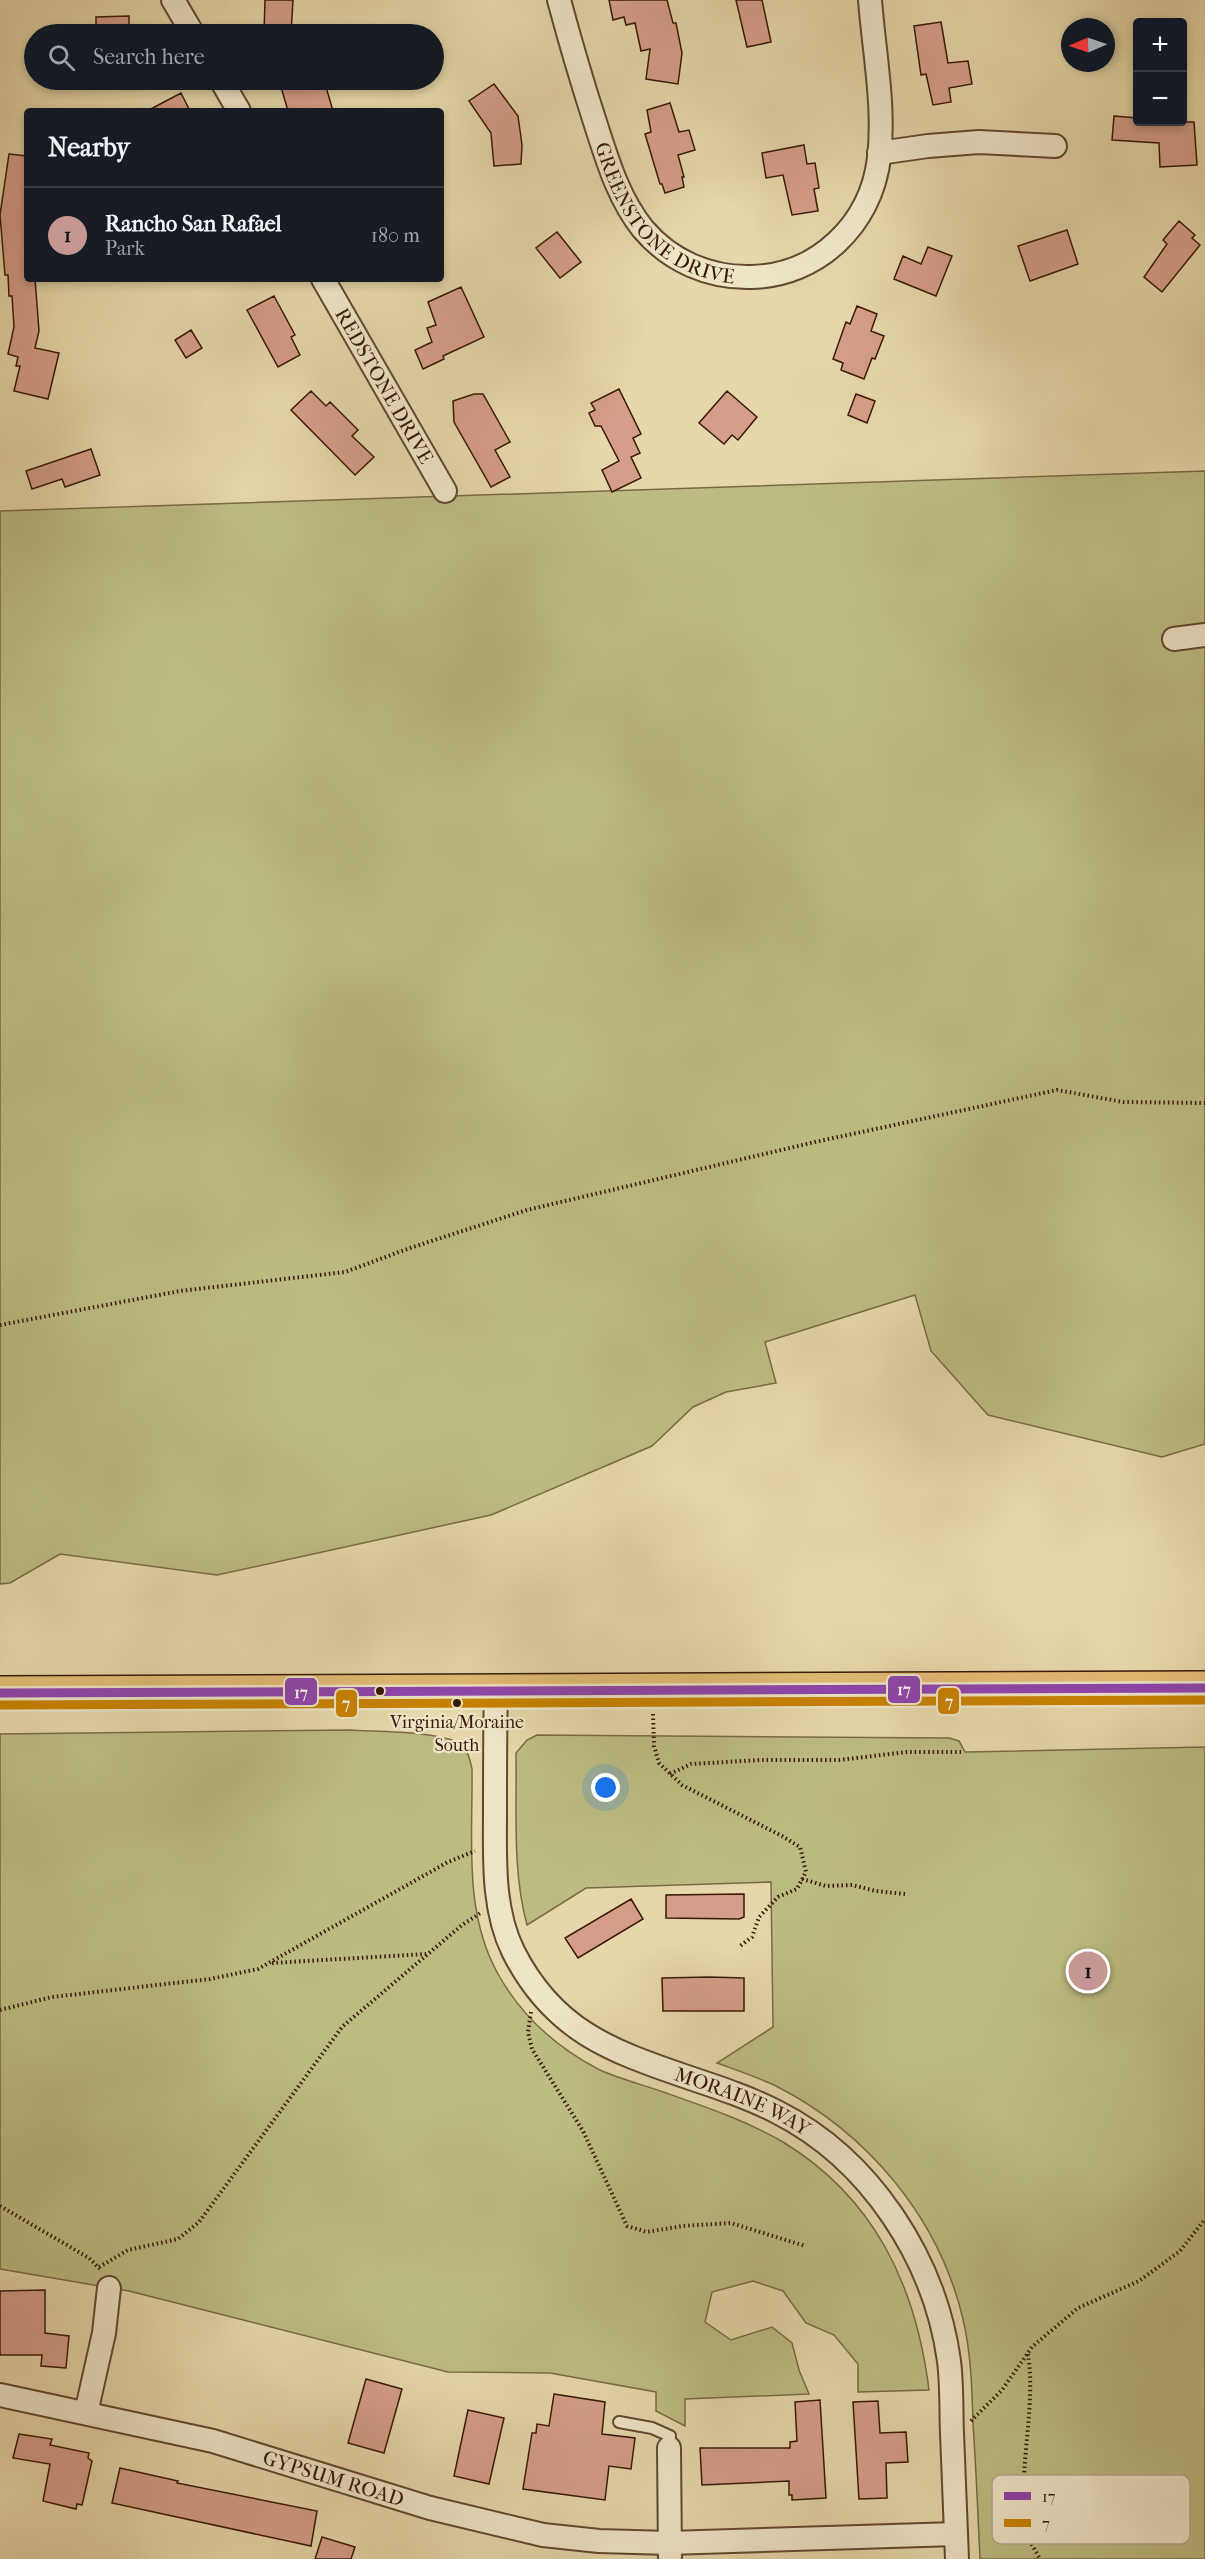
<!DOCTYPE html>
<meta charset="utf-8">
<style>
:root{--surface:#171b24;--page:#20242c;--text:#f1f3f6;--muted:#9ea1a6;--line:#363941;--accent:#c59692}
body{margin:0;font-family:"IM FELL French Canon",serif;background:var(--page);color:var(--text)}
.controls{position:absolute;right:18px;top:18px;display:grid;overflow:hidden;border-radius:6px;box-shadow:0 3px 9px #0003}
.controls button{width:54px;height:54px;display:grid;place-items:center;padding:0;border:0;border-bottom:2px solid var(--line);background:var(--surface);color:var(--text);font:30px sans-serif}
.compass{position:absolute;left:1061px;top:18px;width:54px;height:54px;border-radius:50%;background:var(--surface);box-shadow:0 3px 9px #0003;rotate:268deg}
.you{position:absolute;left:606px;top:1788px;width:21px;height:21px;margin:-15px;border:4px solid #fff;border-radius:50%;background:#1a73e8;box-shadow:0 0 0 9px #1a73e833}
.badge{display:grid;place-items:center;width:39px;height:39px;border-radius:50%;background:var(--accent);color:#111;font-size:20px;font-weight:700}
.pin{position:absolute;translate:-50% -50%;border:3px solid #fff;box-shadow:0 2px 6px #0006}
.list{margin:0;padding:0;list-style:none}
h2{display:flex;justify-content:space-between;align-items:center;height:78px;margin:0;padding:0 24px;font-size:26px}
h2 small{font-size:20px;font-weight:400;color:var(--muted)}
.list li{display:grid;grid-template-columns:39px 1fr auto;gap:18px;align-items:center;box-sizing:border-box;height:96px;padding:0 24px;border-top:2px solid var(--line)}
.list b{display:block;font-size:22px;white-space:nowrap}
.list p{margin:0;font-size:20px;white-space:nowrap;color:var(--muted)}
.list em{font-size:20px;font-style:normal;color:var(--muted)}
.icon{flex:none;width:33px;height:33px;fill:none;stroke:currentColor;stroke-width:2;stroke-linecap:round;stroke-linejoin:round}
.map{position:relative;flex:none;width:1205px;height:2559px;overflow:hidden}
.search{position:absolute;background:var(--surface);box-shadow:0 3px 9px #0003;left:24px;top:24px;width:420px;height:66px;display:flex;align-items:center;gap:15px;box-sizing:border-box;padding:0 21px;border-radius:33px;color:var(--muted);font-size:22px}
.panel{position:absolute;background:var(--surface);box-shadow:0 3px 9px #0003;left:24px;top:108px;width:420px;height:174px;border-radius:6px}
.map>svg:first-child{display:block}
.green{fill:#bcbc82;stroke:#7a6a44;stroke-width:1.5}
.building{fill:#d59e88;stroke:#381807;stroke-width:1.5}
.lines{fill:none;stroke-linecap:round;stroke-linejoin:round}
.service-casing{stroke:#634830;stroke-width:14}
.minor-casing{stroke:#634830;stroke-width:26}
.primary-casing{stroke:#381807;stroke-width:36}
.path{stroke:#381807;stroke-width:4;stroke-dasharray:1.5 3;stroke-linecap:butt}
.service{stroke:#eee5c7;stroke-width:10}
.minor{stroke:#eee5c7;stroke-width:22}
.primary{stroke:#e2bc74;stroke-width:33}
.bus-1-casing{stroke:#eee5c7;stroke-width:14}
.bus-2-casing{stroke:#eee5c7;stroke-width:14}
.bus-1{stroke:#8e44ad;stroke-width:9}
.bus-2{stroke:#c78202;stroke-width:9}
.bus-dot{fill:#381807;stroke:#eee5c7;stroke-width:2}
.labels{text-anchor:middle;dominant-baseline:central;stroke-width:4.5;stroke-linejoin:round;paint-order:stroke}
.bus-label{font-size:18px;fill:#381807;stroke:#eee5c7}
.street-label{font-size:20px;fill:#381807;stroke:#eee5c7}
.key{fill:#eee5c7;stroke:#b7a88d;stroke-width:1.5}
.key-label{font-size:16px;fill:#381807}
.line-badge{stroke:#eee5c7;stroke-width:2}
.badge-label{font-size:16px;text-anchor:middle;font-weight:bold;fill:#fff}
</style>
<div class="map">
<svg width="1205" height="2559" viewBox="0 0 1205 2559">
<rect width="100%" height="100%" fill="#e5d7a9"/>
<filter id="stains"><feTurbulence type="fractalNoise" baseFrequency=".00333" numOctaves="4"/><feColorMatrix values="0 0 0 0 .2 0 0 0 0 .09 0 0 0 0 .02 0 0 0 .5 -.17"/></filter>
<radialGradient id="worn" r=".72"><stop offset=".6" stop-color="#630" stop-opacity="0"/><stop offset="1" stop-color="#630" stop-opacity=".3"/></radialGradient>
<path class="green" d="M1205,471V1444L1162,1457L988,1415L931,1351L915,1295L765,1342L776,1383L726,1392L693,1407L652,1446L491,1515L217,1575L60,1554L10,1583L0,1584V511Z
M349,1730C378,1732 432,1731 457,1742C467,1747 470,1759 472,1769C473,1838 463,1911 498,1974C521,2015 556,2047 598,2069C619,2079 644,2085 666,2093C706,2107 747,2121 783,2142C875,2198 916,2286 929,2390L858,2392V2364L834,2335L806,2323L783,2291L753,2281L712,2292L705,2322L731,2340L772,2327L792,2343L799,2370L809,2394L685,2399V2426L656,2411V2392L550,2373L448,2372L129,2291L0,2269V1734Z
M537,1735L949,1738L959,1741L965,1752L1205,1747V2559H980C978,2514 976,2468 973,2423C972,2388 971,2353 963,2319C939,2218 868,2133 776,2086C757,2077 736,2070 717,2063L773,2027L771,1882L586,1888L527,1925C512,1870 517,1810 516,1753L527,1740Z"/>
<path class="building" d="M265,0H293L291,34H264Z
M609,0H667L673,23H676L682,53L678,84L646,79L650,49L641,51L635,23L626,25L624,17L613,20Z
M736,0H762L771,42L747,47Z
M129,16V34H96V17Z
M941,22L948,63L968,61L972,84L949,88L951,102L933,105L926,74L921,75L914,26Z
M309,80H324L333,111H288L281,87Z
M494,84L518,116L522,145L521,164L494,166L491,133L469,101Z
M181,93L190,111H147Z
M670,103L679,132L689,130L695,150L678,155L684,177H682L684,187L665,193L662,184H660L645,134L651,132L647,110Z
M1114,116L1137,118L1136,122H1194L1197,165L1160,167L1159,143L1112,140Z
M804,145L807,164L815,163L819,188L814,189L818,211L792,215L783,175L766,178L762,153Z
M9,154L27,156V279H35L39,331L35,348L59,353L48,399L14,391L20,366H16L18,357L8,354L14,327L12,296H9L8,275H5L0,215Z
M1179,221L1195,235L1192,238L1200,245L1162,292L1144,277L1167,244L1163,240Z
M1067,230L1078,264L1030,281L1018,246Z
M557,232L581,262L560,278L536,248Z
M928,247L952,256L936,296L894,279L903,256L921,264Z
M461,287L484,337L443,356L444,359L423,369L415,350L432,342L427,328L436,325L428,302Z
M274,296L295,335L291,337L300,355L278,367L247,310Z
M857,306L877,314L871,331L884,336L875,359L872,358L864,379L841,370L843,363L833,359L846,322L850,324Z
M191,330L202,348L186,358L175,340Z
M619,389L641,434L633,438L640,453L631,457L641,478L612,492L602,470L619,461L601,426H595L589,413L595,410L591,403Z
M311,391L326,406L330,402L358,430L352,436L374,457L355,475L291,410Z
M727,391L757,417L738,440L732,435L724,444L699,423Z
M474,394H483L510,442L495,450L510,477L491,487L454,422L453,401Z
M856,394L875,401L867,423L848,415Z
M91,449L100,475L65,487L62,479L32,489L26,471Z
M744,1894V1917L739,1919L666,1918V1895Z
M631,1899L643,1919L578,1958L565,1938Z
M709,1977L744,1978V2011H663L662,1978Z
M45,2290V2333L69,2336L66,2368L41,2366L42,2355H0V2291Z
M366,2379L402,2389L384,2453L348,2443Z
M554,2394L605,2402L602,2434L635,2438L631,2469L609,2466L605,2500L523,2489L532,2433H536L537,2424L549,2426Z
M820,2400L826,2498L792,2500V2495H789V2481L702,2485L700,2448H790V2442L797,2441L795,2402Z
M878,2401L880,2433L906,2432L908,2462L886,2463L887,2498L859,2499L853,2402Z
M468,2410L504,2418L489,2484L454,2476Z
M19,2434L52,2439L50,2445L89,2453L88,2458L92,2461L82,2505L77,2504L76,2509L43,2501L50,2464L13,2458Z
M120,2468L178,2481L177,2483L317,2511L311,2546L112,2503Z
M322,2537L355,2547L351,2559H315Z"/>
<g class="lines">
<g class="service-casing">
<path id="service" d="M619,2422L652,2428L670,2436L669,2448"/>
</g>
<g class="minor-casing">
<g id="minor">
<path d="M173,0L193,34"/>
<path id="s1" d="M559,0C570,41 582,82 595,122C607,159 618,198 643,229C670,261 709,278 751,277C817,276 871,225 879,158C885,107 874,52 870,0"/>
<path d="M221,80L239,111"/>
<path d="M879,153L928,146L979,142L1055,146"/>
<path id="s2" d="M323,279L445,491"/>
<path d="M1174,639L1205,635"/>
<path id="s3" d="M496,1690C495,1730 495,1770 495,1811C495,1857 492,1908 513,1951C553,2031 611,2051 690,2078C720,2088 750,2098 777,2112C870,2159 935,2259 949,2361C952,2385 951,2409 952,2433C954,2475 955,2517 957,2559"/>
<path id="s4" d="M0,2395L213,2441L430,2508L543,2535L599,2541L669,2543L956,2534"/>
<path d="M86,2413L104,2333L109,2288"/>
<path d="M669,2448L670,2559"/>
</g>
</g>
<g class="primary-casing">
<path id="primary" d="M0,1693L1205,1688"/>
</g>
<path class="path" d="M0,1325L180,1291L345,1272L410,1248L527,1210L815,1142L1057,1090L1123,1102L1205,1103
M653,1714L654,1746L659,1763L682,1785L782,1836L800,1847L806,1872L797,1889L778,1897L759,1917L752,1937L740,1946
M670,1774L691,1764L760,1760H839L907,1752H961
M802,1879L826,1886L852,1885L876,1891L905,1894
M272,1963L426,1954
M0,2010L52,1997L210,1979L258,1969L448,1862L475,1851
M531,2012L528,2032L532,2049L583,2131L627,2226L647,2232L682,2226L731,2223L805,2246
M0,2206L89,2258L100,2269
M99,2267L128,2250L178,2239L199,2222L342,2027L462,1925L482,1912
M1028,2354C1034,2391 1026,2438 1024,2476C1024,2496 1029,2508 1022,2527L1040,2559
M971,2421L1002,2390L1032,2347L1078,2308L1139,2281L1180,2251L1205,2219"/>
<use href="#service" class="service"/>
<use href="#minor" class="minor"/>
<use href="#primary" class="primary"/>
<g class="bus-1-casing">
<path id="bus-1" d="M0,1693L1205,1688"/>
</g>
<g class="bus-2-casing">
<path id="bus-2" d="M0,1705L1205,1700"/>
</g>
<use href="#bus-1" class="bus-1"/>
<use href="#bus-2" class="bus-2"/>
</g>
<g class="bus-dot">
<circle cx="380" cy="1691" r="5"/>
<circle cx="457" cy="1703" r="5"/>
</g>
<g class="labels">
<g class="bus-label">
<text x="457" y="1722">Virginia/Moraine<tspan x="457" dy="23">South</tspan></text>
</g>
<g class="street-label">
<text stroke="none"><textPath href="#s1" startOffset="250">GREENSTONE DRIVE</textPath></text>
<text stroke="none"><textPath href="#s2" startOffset="123">REDSTONE DRIVE</textPath></text>
<text stroke="none"><textPath href="#s3" startOffset="546">MORAINE WAY</textPath></text>
<text stroke="none"><textPath href="#s4" startOffset="344">GYPSUM ROAD</textPath></text>
</g>
</g>
<rect x="992" y="2475" width="198" height="69" rx="9" class="key"/>
<rect x="1004" y="2492" width="27" height="8" fill="#8e44ad"/>
<rect x="1004" y="2519" width="27" height="8" fill="#c78202"/>
<g class="key-label">
<text x="1042" y="2502">17</text>
<text x="1042" y="2529">7</text>
</g>
<g class="line-badge">
<rect x="887" y="1675" width="34" height="29" rx="6" fill="#8e44ad"/>
<rect x="284" y="1677" width="34" height="29" rx="6" fill="#8e44ad"/>
<rect x="937" y="1687" width="23" height="28" rx="6" fill="#c78202"/>
<rect x="335" y="1689" width="23" height="29" rx="6" fill="#c78202"/>
</g>
<g class="badge-label">
<text x="904" y="1695">17</text>
<text x="301" y="1698">17</text>
<text x="949" y="1707">7</text>
<text x="346" y="1709">7</text>
</g>
<rect width="100%" height="100%" filter="url(#stains)"/>
<rect width="100%" height="100%" fill="url(#worn)"/>
</svg>
<div class="controls">
<button>+</button>
<button>−</button>
</div>
<svg class="compass" viewBox="-18 -18 36 36"><path d="M0-13l5 13h-10z" fill="#e53935"/><path d="M0 13l5-13h-10z" fill="#9ea1a6"/></svg>
<div class="you"></div>
<div class="pin badge" style="left:1088px;top:1971px">1</div>
<div class="search"><svg class="icon" aria-label="search" viewBox="0 0 24 24"><circle cx="10" cy="10" r="6"/><path d="M15 15l6 6"/></svg>Search here</div>
<section class="panel">
<h2>Nearby<small></small></h2>
<ul class="list">
<li><span class="badge">1</span><div><b>Rancho San Rafael</b><p>Park</p></div><em>180 m</em></li>
</ul>
</section>
</div>
